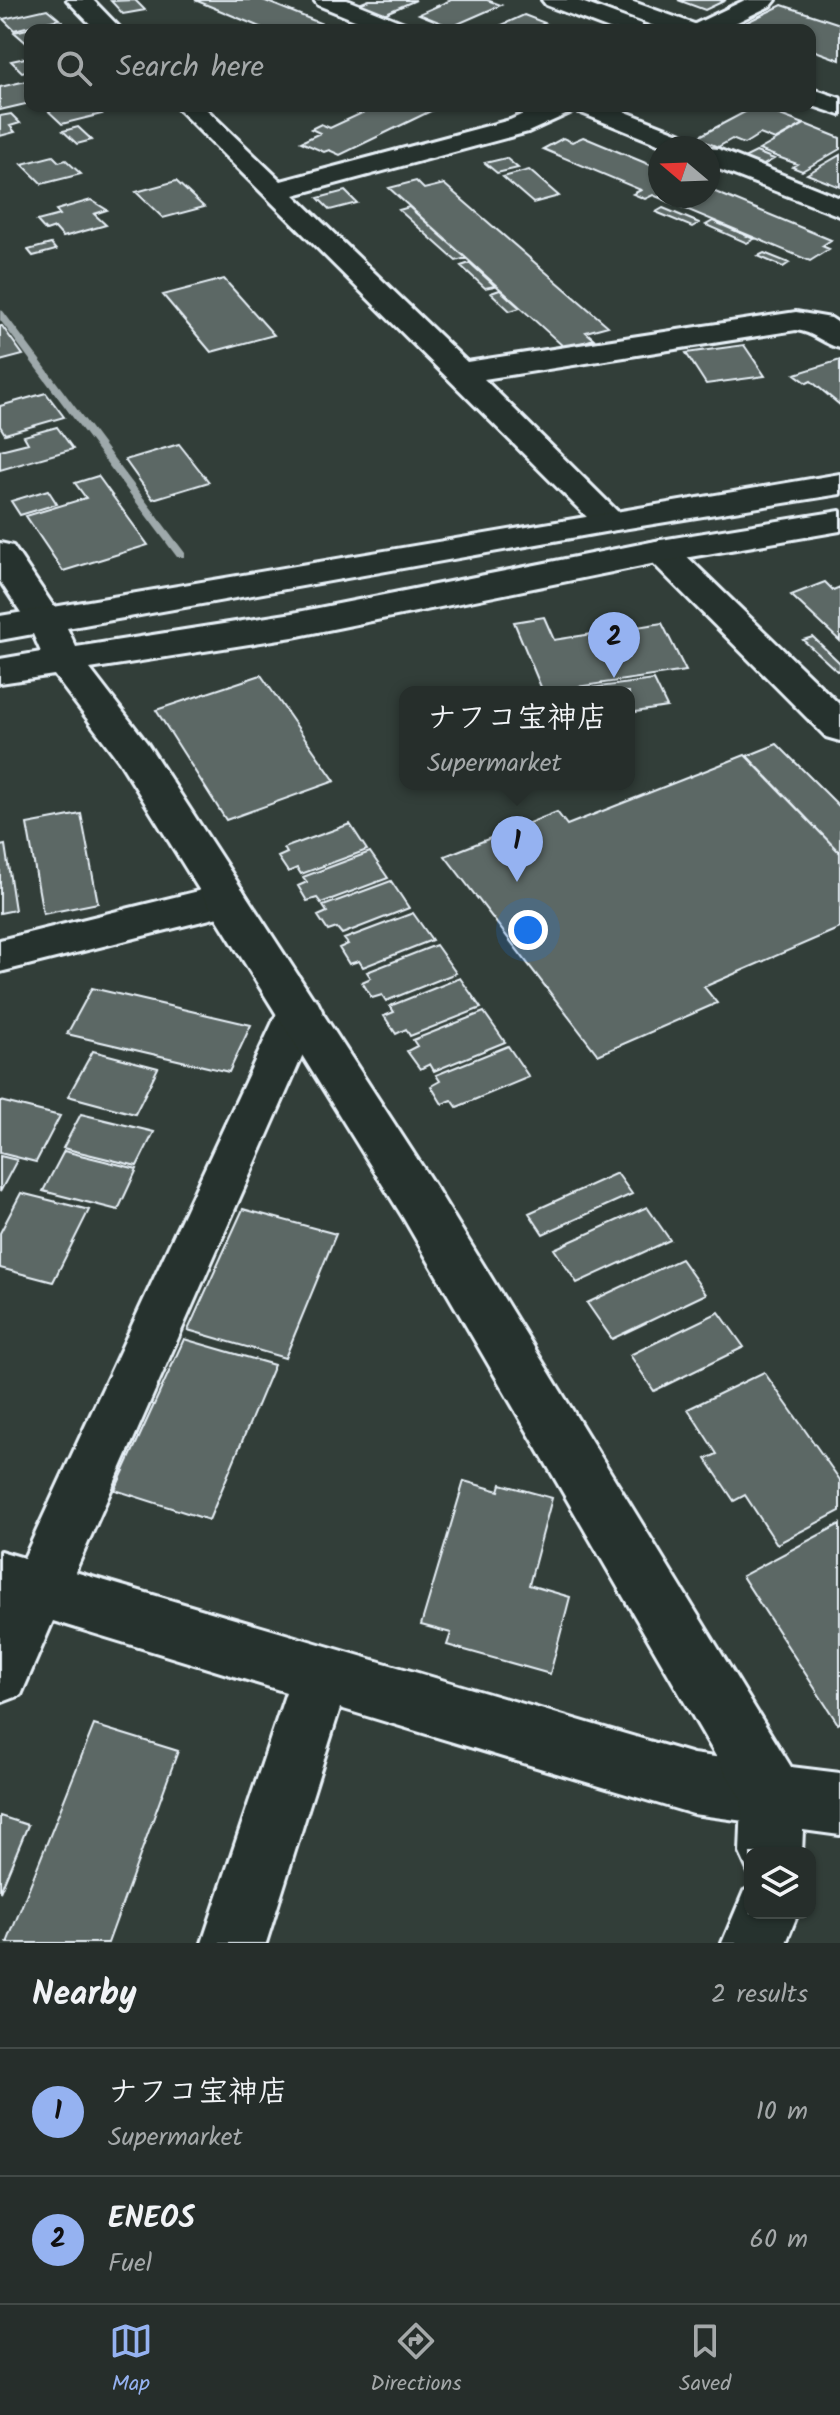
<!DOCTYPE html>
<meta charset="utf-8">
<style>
:root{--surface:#262e2b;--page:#323a37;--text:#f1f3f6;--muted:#a4a8a9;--line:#424a47;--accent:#95b2f1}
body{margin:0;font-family:Kalam,"Klee One",sans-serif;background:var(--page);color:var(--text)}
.controls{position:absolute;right:24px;bottom:24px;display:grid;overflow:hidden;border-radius:16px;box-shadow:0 2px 6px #0004}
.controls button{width:72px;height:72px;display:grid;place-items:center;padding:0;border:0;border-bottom:2px solid var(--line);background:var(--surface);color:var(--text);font:40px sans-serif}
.compass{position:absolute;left:648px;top:136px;width:72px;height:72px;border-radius:50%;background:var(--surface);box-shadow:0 2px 6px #0004;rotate:289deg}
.you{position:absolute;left:528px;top:930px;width:28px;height:28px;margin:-20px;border:6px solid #fff;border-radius:50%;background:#1a73e8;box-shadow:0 0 0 12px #1a73e833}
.badge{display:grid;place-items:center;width:52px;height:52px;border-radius:50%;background:var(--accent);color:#111;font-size:26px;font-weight:700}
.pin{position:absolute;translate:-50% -66px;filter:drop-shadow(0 2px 4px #0008)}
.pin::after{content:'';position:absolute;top:42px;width:28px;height:24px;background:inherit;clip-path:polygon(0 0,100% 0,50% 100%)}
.popup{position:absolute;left:399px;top:686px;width:236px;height:104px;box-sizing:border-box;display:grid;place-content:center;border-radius:16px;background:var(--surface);filter:drop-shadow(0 2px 6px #0005);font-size:26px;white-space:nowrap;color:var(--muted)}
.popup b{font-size:30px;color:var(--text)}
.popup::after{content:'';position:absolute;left:50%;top:100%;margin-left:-16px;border:16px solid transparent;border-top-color:var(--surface)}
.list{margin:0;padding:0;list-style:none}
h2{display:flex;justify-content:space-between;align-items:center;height:104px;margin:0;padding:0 32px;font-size:34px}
h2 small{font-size:26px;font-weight:400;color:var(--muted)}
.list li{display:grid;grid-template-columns:52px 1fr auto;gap:24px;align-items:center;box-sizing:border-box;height:128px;padding:0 32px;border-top:2px solid var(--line)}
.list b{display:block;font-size:30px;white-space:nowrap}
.list p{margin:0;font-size:26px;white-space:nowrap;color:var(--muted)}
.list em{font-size:26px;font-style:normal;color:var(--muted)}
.icon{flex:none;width:44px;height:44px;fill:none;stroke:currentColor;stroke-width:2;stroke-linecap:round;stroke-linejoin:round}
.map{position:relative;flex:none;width:840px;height:1943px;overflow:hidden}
.search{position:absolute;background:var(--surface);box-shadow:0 2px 6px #0004;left:24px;right:24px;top:24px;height:88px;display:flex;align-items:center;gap:20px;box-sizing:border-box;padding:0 28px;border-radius:16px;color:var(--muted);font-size:30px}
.sheet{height:360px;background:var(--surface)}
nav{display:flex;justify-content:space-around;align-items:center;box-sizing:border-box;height:112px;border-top:2px solid var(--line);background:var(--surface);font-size:22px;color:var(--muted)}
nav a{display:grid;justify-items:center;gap:4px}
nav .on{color:var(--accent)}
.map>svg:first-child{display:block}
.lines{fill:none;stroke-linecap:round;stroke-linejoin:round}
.stream{fill:#9ea9ab;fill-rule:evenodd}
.building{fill:#5c6865;stroke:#e8f1f8;stroke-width:2}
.minor-casing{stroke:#e8f1f8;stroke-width:6}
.tertiary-casing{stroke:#e8f1f8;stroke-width:6}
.primary-casing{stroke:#e8f1f8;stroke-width:6}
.minor{fill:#26332d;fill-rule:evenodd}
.tertiary{fill:#26332d;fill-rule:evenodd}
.primary{fill:#26332d;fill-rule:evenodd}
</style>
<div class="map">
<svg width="840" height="1943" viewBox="0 0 840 1943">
<rect width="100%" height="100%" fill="#323e39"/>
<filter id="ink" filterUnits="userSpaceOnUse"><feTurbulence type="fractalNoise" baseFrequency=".0125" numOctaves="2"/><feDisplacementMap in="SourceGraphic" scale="16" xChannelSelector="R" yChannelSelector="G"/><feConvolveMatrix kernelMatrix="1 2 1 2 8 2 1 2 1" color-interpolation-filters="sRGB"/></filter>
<g filter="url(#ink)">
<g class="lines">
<path class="stream" d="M0,310L3,311L185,553V557H177L0,320Z"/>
</g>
<path class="building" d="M135,0L145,10L123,14L111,1Z
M195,0H263L337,30H267Z
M369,0H416L384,14L359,4Z
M451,0H487L501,5L451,27L419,14Z
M678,0H726L705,10Z
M782,5L840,24V60L810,49V30H758L743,24Z
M47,9L59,19L14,30L3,19Z
M524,15L545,23L531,30H491Z
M62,21L72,30H30V46L14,32Z
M30,57V70L22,72L11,61Z
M26,81L30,84V89L26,91L30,95V103L0,110V87Z
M43,106H95L102,114L62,124Z
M377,106H441L340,155L329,150L324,152L301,142L320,133L311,129L321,124L330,128Z
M756,106L804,124L775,140L760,134L744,144L732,139L718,147L696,138Z
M11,114L20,123L10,126L15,132L0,136V116Z
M805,124L840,138V149L802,171L792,167L797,164L759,150Z
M78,127L92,140L77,144L63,131Z
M583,137L660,169V196H708V189L831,240L822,246L829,249L810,261L653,195L645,199L633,194L641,190L543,149L563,138L572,142Z
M756,152L774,159L760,167L742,159Z
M840,155V187L807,174Z
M53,156L59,162L66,160L81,174L42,184L22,164Z
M506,158L518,168L497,173L485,163Z
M529,170L559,196L533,203L503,177Z
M176,181L204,207L163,218L136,192Z
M416,181L424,189L444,184L608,326L586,332L594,339L565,348L389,188Z
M345,191L357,203L330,210L318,198Z
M91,200L107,210L94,214L106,225L63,237L55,228L46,231L37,221L60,215L56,210Z
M409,207L466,258L456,261L399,210Z
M663,208L699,223L692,227L656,212Z
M713,221L754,239L747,243L706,225Z
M51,244L56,250L33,256L28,250Z
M764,253L789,263L783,267L758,256Z
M470,263L495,286L485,288L461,266Z
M224,279L274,335L211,352L163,295Z
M500,290L520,308L510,311L491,293Z
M0,326H2L23,355L0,361Z
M744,345L765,376L706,384L686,353Z
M840,360V405L811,381L807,383L795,374Z
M46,393L64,417L5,434L0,426V406Z
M57,427L73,449L0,470V450L28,443L24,436Z
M179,444L209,482L153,499L125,460Z
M98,476L148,545L63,571L26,516L86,498L75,483Z
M48,490L57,504L20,515L11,501Z
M825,582L833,590L840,587V641L791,595Z
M544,617L554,640L662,623L686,671L543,692L514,622Z
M813,637L840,663V670L837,671L803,640Z
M261,675L335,781L226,820L156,710Z
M654,680L667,707L629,713V692H559Z
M777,744L840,807V853L747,756Z
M745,755L840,853V928L704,987L717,1003L598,1055L445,856L557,812L567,825Z
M81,814L98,903L43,914L27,824Z
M350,824L367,850L301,874L297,868L288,872L278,857L287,853L284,848Z
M5,845L15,910L0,913V846Z
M370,852L388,878L321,903L317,898L307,901L298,886L307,882L303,877Z
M391,881L409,908L342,934L337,928L328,931L318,916L327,912L323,906Z
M413,913L432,940L363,967L359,961L349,964L339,948L348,944L344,939Z
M436,945L456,973L386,1001L382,995L372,998L362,982L371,978L367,972Z
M460,978L481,1008L410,1036L406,1029L396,1034L384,1016L394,1012L390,1006Z
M92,988L251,1025L229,1072L67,1034Z
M484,1012L505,1042L434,1071L430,1064L420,1069L407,1051L417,1046L413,1040Z
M508,1046L529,1077L457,1107L452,1100L442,1104L431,1086L440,1081L436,1075Z
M93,1051L158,1068L135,1114L68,1096Z
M0,1101L60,1116L36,1162L0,1153Z
M81,1114L154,1132L137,1166L63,1148Z
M64,1151L137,1169L118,1210L43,1191Z
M0,1156L17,1160L0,1192Z
M617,1173L632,1194L543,1234L529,1213Z
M21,1193L89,1210L53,1282L0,1268V1233Z
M647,1207L670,1240L577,1283L554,1249Z
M243,1209L336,1234L285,1358L188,1330Z
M681,1259L706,1294L612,1339L587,1303Z
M719,1312L744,1347L654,1391L630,1355Z
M184,1339L274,1365L209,1520L115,1490Z
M764,1372L840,1480V1511L777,1544L745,1495L734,1501L706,1459L717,1454L688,1409Z
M464,1481L499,1491L501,1484L552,1498L529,1585L570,1597L550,1674L447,1645L451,1633L421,1625Z
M840,1524V1723L838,1724L742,1576Z
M94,1725L178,1751L108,1943H7Z
M0,1816L28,1825L0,1892Z"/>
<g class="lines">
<g class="minor-casing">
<path id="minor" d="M67,0H93L122,30H96Z
M314,0H347L409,25L412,30H379L318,5Z
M745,0H776L772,5L721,30H690L693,25Z
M175,106H203L281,181L510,120L541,106H611L702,142L705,148L718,149L840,198V216L708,165V148H668L579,112L576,107L572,112L528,132L294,195L467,362L796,312L831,318L840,324V348C823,344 814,332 796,330L484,379L627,521L622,528L610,531L598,528Z
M661,540L673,543L840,705V741L826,737L649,559L643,551L649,543Z
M0,543L13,546L58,613L63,621L58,629L45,633L32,629L0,581Z
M227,884L242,889L248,900L242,911L0,972V940Z
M300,994L316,999L322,1011L75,1572L693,1754L773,1765L795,1773L803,1795L795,1817L773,1825L693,1814L340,1708L266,1943H202L286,1692L53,1621L21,1695L0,1703V1551L24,1558L278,1011L284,999Z"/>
</g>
<g class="tertiary-casing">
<path id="tertiary" d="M840,474V494L610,531L67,628L76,647L293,613L661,540L840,511V531L661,562L293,637L90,669L147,743L438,1191L791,1767L840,1773V1835L803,1830L802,1853H750V1875L740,1853L742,1801L404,1219L119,761L54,675L0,683V659L41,652L33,634L0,640V616Z
M750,1888V1913H798L786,1943H722L744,1891Z"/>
</g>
<g class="primary-casing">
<path id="primary" d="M542,0H576L641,24L644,29L612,30L546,5Z
M594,0H628L697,25L700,30H665L598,5Z
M810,88L840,98V115L810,105Z"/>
</g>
<use href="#minor" class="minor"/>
<use href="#tertiary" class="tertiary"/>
<use href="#primary" class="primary"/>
</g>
</g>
</svg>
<div class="controls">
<button><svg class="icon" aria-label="layers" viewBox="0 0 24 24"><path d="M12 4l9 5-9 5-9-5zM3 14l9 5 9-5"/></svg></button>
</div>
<svg class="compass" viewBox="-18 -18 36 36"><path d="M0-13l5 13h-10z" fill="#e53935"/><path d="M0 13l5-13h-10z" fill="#a4a8a9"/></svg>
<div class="you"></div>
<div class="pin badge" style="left:517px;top:882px">1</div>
<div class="popup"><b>ナフコ宝神店</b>Supermarket</div>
<div class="pin badge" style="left:614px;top:678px">2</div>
<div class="search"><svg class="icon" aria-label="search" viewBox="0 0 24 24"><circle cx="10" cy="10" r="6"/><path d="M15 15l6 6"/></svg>Search here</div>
</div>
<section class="sheet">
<h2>Nearby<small>2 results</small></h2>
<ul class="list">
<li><span class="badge">1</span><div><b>ナフコ宝神店</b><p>Supermarket</p></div><em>10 m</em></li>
<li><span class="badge">2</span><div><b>ENEOS</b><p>Fuel</p></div><em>60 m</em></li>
</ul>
</section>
<nav>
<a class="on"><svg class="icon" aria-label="map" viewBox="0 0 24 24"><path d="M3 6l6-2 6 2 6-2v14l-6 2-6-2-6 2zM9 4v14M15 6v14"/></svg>Map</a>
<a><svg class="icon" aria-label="directions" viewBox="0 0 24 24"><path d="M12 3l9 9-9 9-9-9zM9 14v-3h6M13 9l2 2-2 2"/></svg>Directions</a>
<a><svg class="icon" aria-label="saved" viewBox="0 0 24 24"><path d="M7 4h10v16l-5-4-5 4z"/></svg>Saved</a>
</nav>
